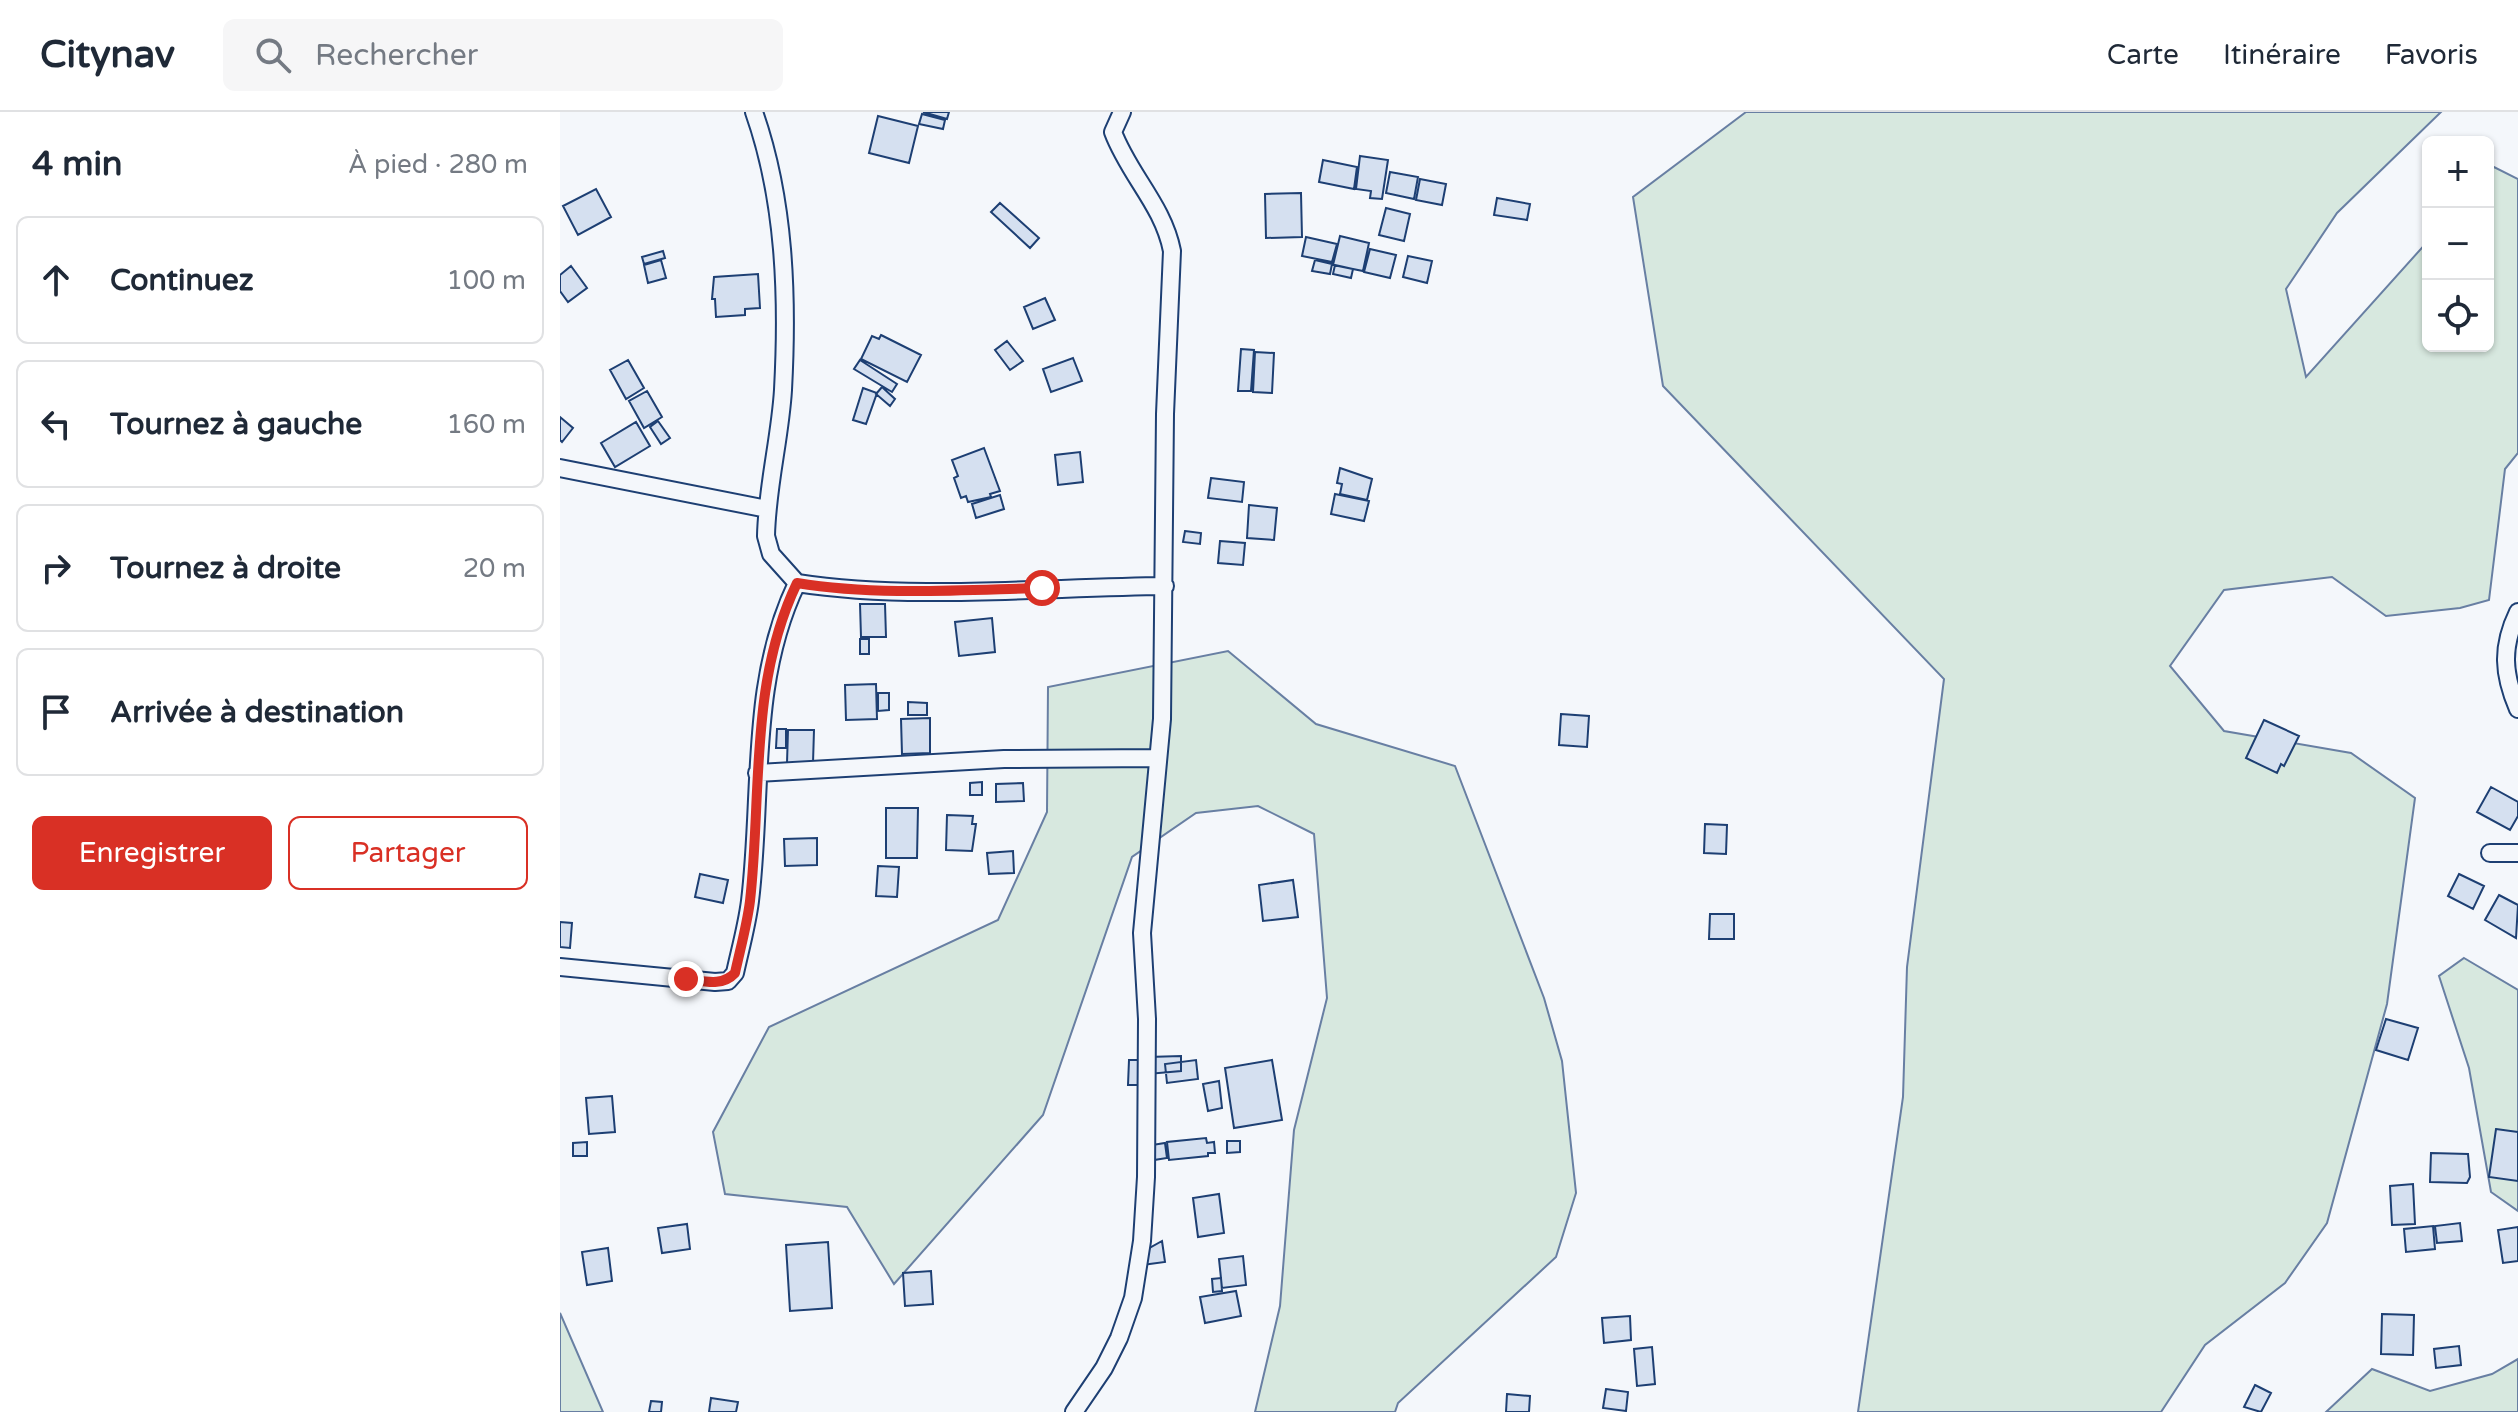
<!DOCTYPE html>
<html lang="fr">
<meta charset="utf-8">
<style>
:root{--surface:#fff;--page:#f6f6f7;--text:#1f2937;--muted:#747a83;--line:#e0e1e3;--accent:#d93025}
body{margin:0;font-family:"Varela Round",sans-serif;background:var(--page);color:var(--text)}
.controls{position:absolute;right:24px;top:24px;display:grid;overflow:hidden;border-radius:12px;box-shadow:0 2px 6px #0004}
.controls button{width:72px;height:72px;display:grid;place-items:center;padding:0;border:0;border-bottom:2px solid var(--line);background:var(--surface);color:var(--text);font:40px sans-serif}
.stop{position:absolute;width:24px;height:24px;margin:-18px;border:6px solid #d93025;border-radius:50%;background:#fff}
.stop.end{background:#d93025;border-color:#fff;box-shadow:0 2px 8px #0008}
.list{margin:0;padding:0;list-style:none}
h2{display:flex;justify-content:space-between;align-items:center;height:104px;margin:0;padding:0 32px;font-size:34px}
h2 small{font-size:26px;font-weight:400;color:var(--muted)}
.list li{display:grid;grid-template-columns:52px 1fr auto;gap:24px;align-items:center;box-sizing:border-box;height:128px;margin:0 16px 16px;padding:0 16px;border:2px solid var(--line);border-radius:12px}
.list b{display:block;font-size:30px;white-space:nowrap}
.list em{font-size:26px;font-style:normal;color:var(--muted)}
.actions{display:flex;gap:16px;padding:24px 32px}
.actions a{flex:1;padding:18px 0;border:2px solid var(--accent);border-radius:12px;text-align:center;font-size:28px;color:var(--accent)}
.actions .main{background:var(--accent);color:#fff}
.icon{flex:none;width:44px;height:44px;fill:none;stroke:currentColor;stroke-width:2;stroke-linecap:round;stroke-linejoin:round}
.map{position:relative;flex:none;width:1958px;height:1300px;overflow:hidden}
header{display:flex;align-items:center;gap:48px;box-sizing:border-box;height:112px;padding:0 40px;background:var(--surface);border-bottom:2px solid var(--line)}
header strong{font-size:38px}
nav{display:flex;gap:44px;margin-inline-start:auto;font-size:28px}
.search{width:560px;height:72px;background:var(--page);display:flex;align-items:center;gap:20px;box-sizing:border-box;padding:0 28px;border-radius:12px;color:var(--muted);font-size:30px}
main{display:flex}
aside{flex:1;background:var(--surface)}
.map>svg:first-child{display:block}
.green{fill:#d7e8df;stroke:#687fa3;stroke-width:2}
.building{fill:#d5e0f0;stroke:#1d3f73;stroke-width:2}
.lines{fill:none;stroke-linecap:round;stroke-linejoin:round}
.minor-casing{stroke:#1d3f73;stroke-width:20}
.minor{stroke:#f4f7fb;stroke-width:16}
.route{stroke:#d93025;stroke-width:10}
</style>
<header>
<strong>Citynav</strong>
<div class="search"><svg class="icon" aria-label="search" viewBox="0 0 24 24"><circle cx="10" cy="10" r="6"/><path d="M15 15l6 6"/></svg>Rechercher</div>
<nav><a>Carte</a><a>Itinéraire</a><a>Favoris</a></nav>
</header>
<main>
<aside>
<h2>4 min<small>À pied · 280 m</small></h2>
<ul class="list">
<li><svg class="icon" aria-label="ahead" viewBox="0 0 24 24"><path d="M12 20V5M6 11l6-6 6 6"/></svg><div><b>Continuez</b></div><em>100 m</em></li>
<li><svg class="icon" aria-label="left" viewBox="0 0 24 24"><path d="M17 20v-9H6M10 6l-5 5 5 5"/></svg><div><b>Tournez à gauche</b></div><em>160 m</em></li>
<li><svg class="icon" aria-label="right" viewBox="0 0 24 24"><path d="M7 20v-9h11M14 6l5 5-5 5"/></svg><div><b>Tournez à droite</b></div><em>20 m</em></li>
<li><svg class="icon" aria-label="arrive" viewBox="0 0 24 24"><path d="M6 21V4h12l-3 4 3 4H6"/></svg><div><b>Arrivée à destination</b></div></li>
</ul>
<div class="actions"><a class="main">Enregistrer</a><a>Partager</a></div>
</aside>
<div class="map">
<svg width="1958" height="1300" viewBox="0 0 1958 1300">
<rect width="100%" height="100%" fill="#f4f7fb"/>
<path class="green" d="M1186,0H1881L1777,101L1726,177L1746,265L1868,129V234H1928V62L1934,55L1958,67V341L1945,357L1929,488L1900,496L1826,504L1772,465L1664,478L1610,554L1664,619L1791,641L1855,686L1827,892L1767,1111L1725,1171L1645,1233L1601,1300H1298L1343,985L1347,855L1384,567L1103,274L1073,85Z
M668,539L756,612L895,654L984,886L1002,949L1016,1081L996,1145L838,1291L835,1300H695L720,1194L734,1018L767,886L754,722L698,694L636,701L572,745L483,1003L334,1172L287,1095L165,1082L153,1020L209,915L438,808L487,700L488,575Z
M1904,846L1958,878V1099L1931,1080L1909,956L1879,864Z
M0,1201L43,1300H0Z
M1958,1247V1300H1766L1812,1257L1870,1279L1932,1262Z"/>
<path class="building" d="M363,0H389L387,7Z
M362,2L385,8L383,17L359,12Z
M318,4L358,14L349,51L309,41Z
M800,44L828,48L822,87L810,86L811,79L796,77Z
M763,48L797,55L794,77L759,70Z
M830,60L858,65L854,87L826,81Z
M860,67L886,72L882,93L856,88Z
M36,77L51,105L18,123L3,94Z
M741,81L742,125L706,126L705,82Z
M937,86L970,92L967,108L934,103Z
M440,91L479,126L470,136L431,100Z
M826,96L850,102L844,129L819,123Z
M780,124L809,131L803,159L773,153Z
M746,125L777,132L772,150L742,144Z
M810,137L836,143L830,166L804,160Z
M103,139L105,146L84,152L82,145Z
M848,144L872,149L867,171L843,165Z
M101,148L106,166L88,171L84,153Z
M755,148L772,152L770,162L752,159Z
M775,153L793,157L791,166L773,162Z
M11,154L27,176L8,190L0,179V163Z
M198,162L200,196L185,197V203L156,205L155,187H152L154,165Z
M485,186L495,208L473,217L464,195Z
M321,223L361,243L347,270L301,247L312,224L319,227Z
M447,229L463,249L450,258L435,238Z
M681,237L694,238L691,279H678Z
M695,240L714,241L712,281L693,280Z
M513,246L522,269L491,280L483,257Z
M68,248L84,276L66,287L50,258Z
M300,248L337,272L332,280L294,257Z
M322,275L335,287L330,294L316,282Z
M303,276L317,281L306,312L293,308Z
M87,279L102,305L84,316L69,289Z
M0,305L13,316L2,330L0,328Z
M98,309L110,326L101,332L90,315Z
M76,310L90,334L55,355L41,331Z
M424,336L440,379L430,382L431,385L408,390L406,384L401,386L394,366L398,364L392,348Z
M520,340L523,370L498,373L495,343Z
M780,356L812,367L807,388L780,382L782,372L777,371Z
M651,366L684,370L682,390L648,386Z
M775,382L809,389L804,409L771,402Z
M440,383L444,397L416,406L412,392Z
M689,393L717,396L714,428L687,426Z
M625,419L641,421L640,432L623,430Z
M660,429L685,431L683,453L658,451Z
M300,492H325L326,525H301Z
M432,506L435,540L399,544L395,510Z
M300,527H309V542H300Z
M316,572L317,607L286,608L285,573Z
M318,581H329V598L318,599Z
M348,590L367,591V603H348Z
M1001,602L1029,604L1027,635L999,633Z
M370,606V641L342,642L341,607Z
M1704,608L1739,624L1724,654L1721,652L1717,661L1686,646Z
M217,617H226V636H216Z
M228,618H254L253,651H227Z
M422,670V683H410V671Z
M463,671L464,689L436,690V672Z
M1931,675L1958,690V704L1950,718L1917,700Z
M326,696H358L357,746H326Z
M387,703L413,704L412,712H416L412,739L386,738Z
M1145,712L1167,713L1166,742L1144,741Z
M257,726V753L225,754L224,727Z
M453,739L454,761L429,762L427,741Z
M318,754L339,755L337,785L316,784Z
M140,762L168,768L163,791L135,785Z
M1899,762L1924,774L1913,797L1888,784Z
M733,768L738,805L703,809L699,773Z
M1939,783L1958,793L1956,826L1925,808Z
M1150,802H1174V827H1149Z
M0,810L12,811L10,836L0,835Z
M1826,907L1858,916L1848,948L1816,938Z
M621,944V959L588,962V945Z
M569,948H581L580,973H568Z
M636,948L638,967L607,971L605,952Z
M712,948L722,1008L674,1016L665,956Z
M659,969L662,996L648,999L643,972Z
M52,984L55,1020L29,1022L26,986Z
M1936,1017L1958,1020V1069L1929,1065Z
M646,1026L647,1031L654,1030L655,1041H648V1044L609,1048L607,1030Z
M667,1029H680V1040L667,1041Z
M27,1030V1044H13V1031Z
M605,1031L607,1046L594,1048L592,1033Z
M1871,1041L1908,1042L1910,1065L1907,1071L1870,1070Z
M1853,1072L1855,1112L1832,1113L1830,1074Z
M659,1082L664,1121L638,1125L633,1086Z
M1900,1111L1902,1129L1877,1131L1875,1114Z
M127,1112L130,1137L102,1141L98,1116Z
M1873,1114L1875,1137L1846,1140L1844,1117Z
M1958,1115V1149L1943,1151L1938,1118Z
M602,1129L605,1150L582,1153L586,1138Z
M268,1130L272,1196L230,1199L226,1133Z
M48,1136L52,1169L27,1173L22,1140Z
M683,1144L686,1173L662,1176L659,1147Z
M371,1159L373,1192L345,1194L343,1161Z
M661,1166L662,1179L653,1180L652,1167Z
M676,1179L681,1204L645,1211L640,1185Z
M1822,1202L1854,1203L1853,1243L1821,1242Z
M1070,1204L1071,1228L1044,1231L1042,1206Z
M1899,1234L1901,1253L1876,1256L1874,1237Z
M1092,1235L1095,1272L1077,1274L1074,1237Z
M1695,1273L1711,1281L1701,1300L1684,1295Z
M1046,1277L1068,1280L1066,1299L1043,1296Z
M947,1282L970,1284L969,1300H946Z
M151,1286L178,1290L176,1300H149Z
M91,1289L102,1290L101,1300H89Z"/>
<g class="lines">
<g class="minor-casing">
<path id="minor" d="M194,0C225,88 228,185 223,278C220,327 207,374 206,424L211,442L237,471
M0,356L207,397
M1958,500C1941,535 1943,562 1958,597
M197,661L444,647L597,646
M1930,741H1958
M0,855L155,870L168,869L175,861C180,838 187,813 190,789C203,682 189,570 237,471C352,489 487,475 605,474
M514,1300L544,1256L559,1226L573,1186L582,1129L586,1065L587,907L582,821L602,607L605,302L612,139C603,93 569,63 553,20L562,0"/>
</g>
<use href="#minor" class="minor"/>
</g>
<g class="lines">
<path class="route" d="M126,867C144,869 162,875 175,861C180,838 187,813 190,789C202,682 189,571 237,471C317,484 401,478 482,476"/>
</g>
</svg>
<div class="controls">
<button>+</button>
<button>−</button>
<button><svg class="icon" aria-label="locate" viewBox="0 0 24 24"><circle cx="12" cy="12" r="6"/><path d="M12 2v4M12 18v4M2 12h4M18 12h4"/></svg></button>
</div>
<div class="stop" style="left:482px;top:476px"></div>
<div class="stop end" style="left:126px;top:867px"></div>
</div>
</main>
